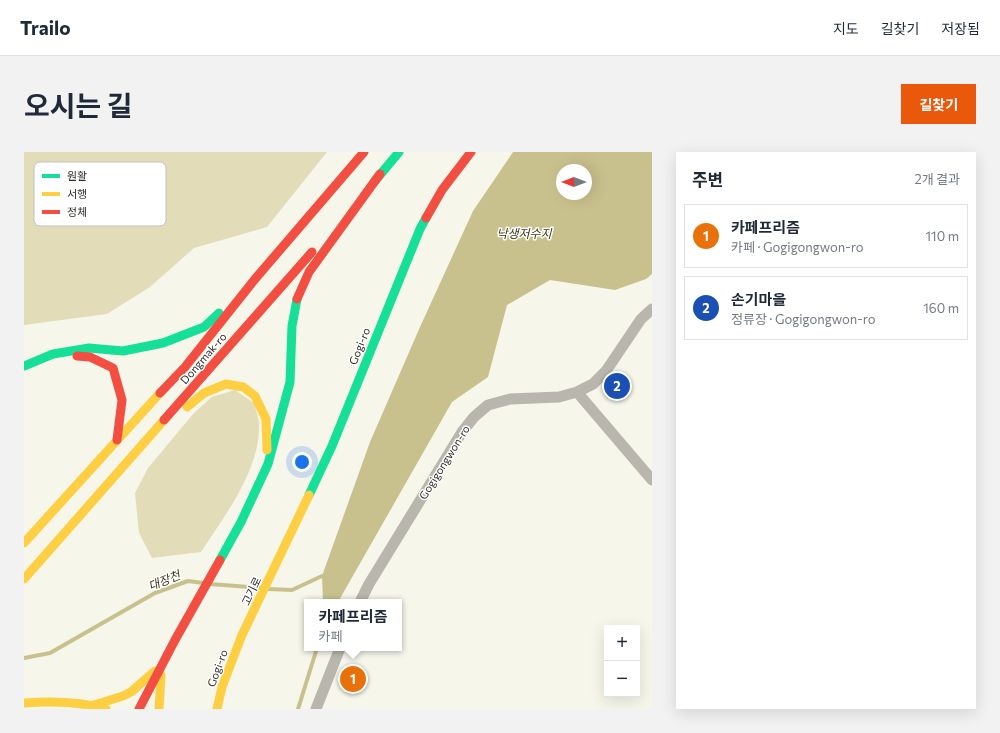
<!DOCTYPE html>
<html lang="ko">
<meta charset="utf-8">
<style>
:root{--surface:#fff;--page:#f2f2f3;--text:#1f2937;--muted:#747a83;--line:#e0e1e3;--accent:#ea580c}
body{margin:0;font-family:Commissioner,"Noto Sans KR",sans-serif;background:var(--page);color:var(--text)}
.controls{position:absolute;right:12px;bottom:12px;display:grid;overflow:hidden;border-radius:0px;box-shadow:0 4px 16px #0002}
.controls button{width:36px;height:36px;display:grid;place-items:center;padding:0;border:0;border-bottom:1px solid var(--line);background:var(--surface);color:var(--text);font:20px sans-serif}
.compass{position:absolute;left:532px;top:12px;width:36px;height:36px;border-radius:50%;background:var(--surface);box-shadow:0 4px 16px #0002;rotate:270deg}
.you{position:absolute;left:278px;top:310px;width:14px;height:14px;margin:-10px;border:3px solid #fff;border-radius:50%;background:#1a73e8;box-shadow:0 0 0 6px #1a73e833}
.badge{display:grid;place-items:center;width:26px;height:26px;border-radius:50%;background:var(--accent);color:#fff;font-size:13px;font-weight:700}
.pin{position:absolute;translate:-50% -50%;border:2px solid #fff;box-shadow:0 1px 4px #0006}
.popup{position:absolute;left:280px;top:447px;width:98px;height:52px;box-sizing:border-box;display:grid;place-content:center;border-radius:0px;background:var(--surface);filter:drop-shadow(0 1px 3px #0005);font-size:13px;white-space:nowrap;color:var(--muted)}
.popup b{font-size:15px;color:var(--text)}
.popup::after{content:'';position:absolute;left:50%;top:100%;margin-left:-8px;border:8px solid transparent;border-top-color:var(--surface)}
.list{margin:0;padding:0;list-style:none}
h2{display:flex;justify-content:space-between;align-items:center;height:52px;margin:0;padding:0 16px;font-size:17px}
h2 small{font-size:13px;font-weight:400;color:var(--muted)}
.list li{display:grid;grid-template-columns:26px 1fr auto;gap:12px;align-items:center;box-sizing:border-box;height:64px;margin:0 8px 8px;padding:0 8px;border:1px solid var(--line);border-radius:0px}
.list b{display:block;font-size:15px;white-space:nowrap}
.list p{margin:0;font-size:13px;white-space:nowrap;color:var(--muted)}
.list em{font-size:13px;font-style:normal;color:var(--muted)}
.map{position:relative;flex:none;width:628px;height:557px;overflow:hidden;border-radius:0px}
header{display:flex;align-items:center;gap:24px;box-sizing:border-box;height:56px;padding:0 20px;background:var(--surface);border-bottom:1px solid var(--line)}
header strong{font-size:19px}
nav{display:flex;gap:22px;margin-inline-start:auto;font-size:14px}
.intro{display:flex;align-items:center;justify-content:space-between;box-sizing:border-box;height:96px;padding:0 24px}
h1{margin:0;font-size:28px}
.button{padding:10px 18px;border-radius:0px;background:var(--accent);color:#fff;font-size:14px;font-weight:700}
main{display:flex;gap:24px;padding:0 24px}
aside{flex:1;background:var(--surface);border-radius:0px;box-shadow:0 4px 16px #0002}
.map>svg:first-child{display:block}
.green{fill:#e2ddb8}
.water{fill:#c9c18d;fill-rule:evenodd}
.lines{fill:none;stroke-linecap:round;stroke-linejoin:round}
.stream{stroke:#c9c18d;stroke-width:4}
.street{stroke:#b9b7ad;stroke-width:11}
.fast{stroke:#16e098;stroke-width:9}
.slow{stroke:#ffcf43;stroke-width:9}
.jam{stroke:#f24e42;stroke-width:9}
.labels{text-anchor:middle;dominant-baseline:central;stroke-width:3;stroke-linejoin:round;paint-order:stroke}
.street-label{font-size:11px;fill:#2e2d26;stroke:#fff}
.water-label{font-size:12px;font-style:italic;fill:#3a3516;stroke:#fff}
.key{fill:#fff;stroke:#c0c0be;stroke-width:1}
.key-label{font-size:11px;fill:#2e2d26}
</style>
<header>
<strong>Trailo</strong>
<nav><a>지도</a><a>길찾기</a><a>저장됨</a></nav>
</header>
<div class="intro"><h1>오시는 길</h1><a class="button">길찾기</a></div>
<main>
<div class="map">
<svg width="628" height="557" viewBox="0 0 628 557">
<rect width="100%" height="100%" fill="#f6f6eb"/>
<path class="green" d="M0,0H303L243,75L170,96L126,135L83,162L0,173Z
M211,238L230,251C232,258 235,266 235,272C237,316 200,365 177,400L128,406L115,381L111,341L124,316L170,261L188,245Z"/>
<path class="water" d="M489,0H628V122L622,127L591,138L526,128L483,153L464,225L428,250L314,450H299L298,424L346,290L396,175L449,59ZM538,18H562V42H538Z"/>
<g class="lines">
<path class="stream" d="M186,432L237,436
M244,437L268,438L298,424
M0,506L26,501L131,441L164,429L179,431
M274,557L293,496"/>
<path class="street" d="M553,240L628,328
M336,450L345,432L438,280L450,265L464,253L486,247L535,245L553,240L569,232L582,219L617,167L628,157
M292,557L316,496"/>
<path class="fast" d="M350,30L375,0
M0,214L29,202L65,196L99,199L139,191L180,175L195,161
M285,343L308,294L396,77L402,66
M196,408L217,370L244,312L266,230L268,174L273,147"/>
<path class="slow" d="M163,255L180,241L202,232L219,235L231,244L242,267L243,298
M0,391L136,241
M0,427L140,268
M0,551C28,549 55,549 82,557
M70,553L99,544L107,540L131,519
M135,557L137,523
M193,557L198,535L218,483L285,343"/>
<path class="jam" d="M402,66L418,38L447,0
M273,147L285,120L356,22
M53,204L66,205L89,216L98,248L93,288
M136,241L161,215L231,127L340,0
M140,268L288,100
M115,557L151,488L196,408"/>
</g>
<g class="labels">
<g class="street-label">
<text transform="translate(335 194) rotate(-68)">Gogi-ro</text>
<text transform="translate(179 206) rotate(-49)">Dongmak-ro</text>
<text transform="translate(420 310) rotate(-58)">Gogigongwon-ro</text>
<text transform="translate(227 439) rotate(-64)">고기로</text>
<text transform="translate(193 516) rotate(-70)">Gogi-ro</text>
</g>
<g class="water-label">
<text x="500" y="81">낙생저수지</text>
<text transform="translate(140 428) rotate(-22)">대장천</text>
</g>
</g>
<rect x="10" y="10" width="132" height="64" rx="6" class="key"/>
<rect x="18" y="22" width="18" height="4" fill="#16e098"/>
<rect x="18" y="40" width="18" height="4" fill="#ffcf43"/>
<rect x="18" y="58" width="18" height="4" fill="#f24e42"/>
<g class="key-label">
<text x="43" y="28">원활</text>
<text x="43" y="46">서행</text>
<text x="43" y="64">정체</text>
</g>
</svg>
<div class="controls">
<button>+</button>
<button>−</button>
</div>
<svg class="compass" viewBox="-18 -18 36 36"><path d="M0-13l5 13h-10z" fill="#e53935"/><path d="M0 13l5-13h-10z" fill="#747a83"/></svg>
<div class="you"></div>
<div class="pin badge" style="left:329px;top:527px;background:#e8710a">1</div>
<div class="popup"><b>카페프리즘</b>카페</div>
<div class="pin badge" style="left:593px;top:234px;background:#1a4fb4">2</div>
</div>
<aside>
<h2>주변<small>2개 결과</small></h2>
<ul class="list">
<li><span class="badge" style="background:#e8710a">1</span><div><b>카페프리즘</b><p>카페 · Gogigongwon-ro</p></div><em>110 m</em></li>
<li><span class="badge" style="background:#1a4fb4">2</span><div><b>손기마을</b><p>정류장 · Gogigongwon-ro</p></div><em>160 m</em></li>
</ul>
</aside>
</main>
